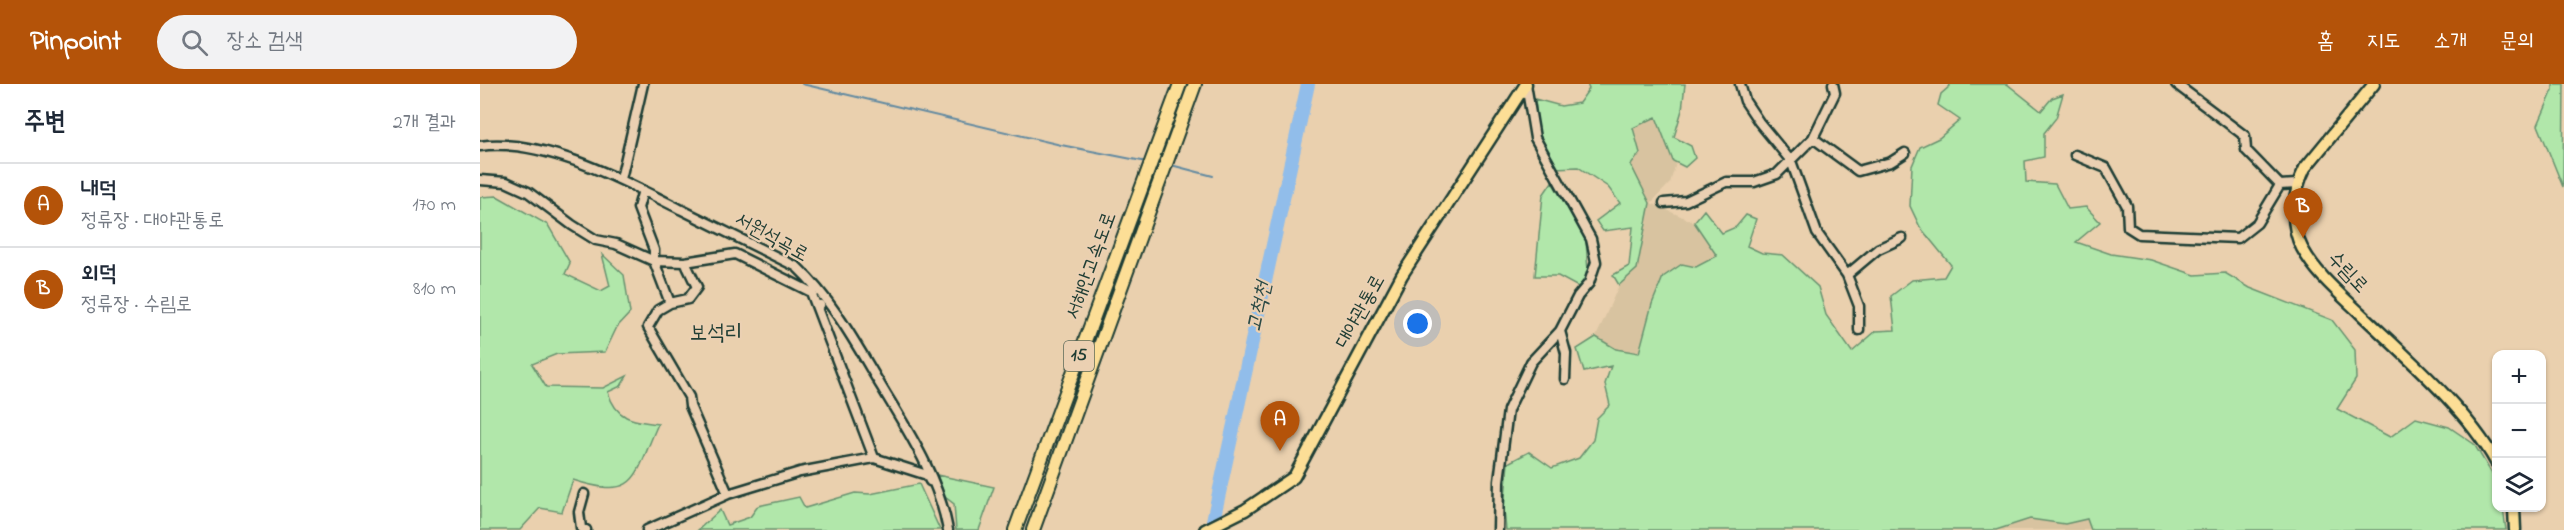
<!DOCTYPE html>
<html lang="ko">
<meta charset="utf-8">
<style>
:root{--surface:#fff;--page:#f2f2f3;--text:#1f2937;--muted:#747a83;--line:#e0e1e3;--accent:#b45309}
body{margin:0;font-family:"Indie Flower","Poor Story",sans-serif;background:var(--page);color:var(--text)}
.controls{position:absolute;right:18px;bottom:18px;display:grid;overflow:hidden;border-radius:12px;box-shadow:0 2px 4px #0004}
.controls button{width:54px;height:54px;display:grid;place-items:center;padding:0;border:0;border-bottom:2px solid var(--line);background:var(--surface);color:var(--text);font:30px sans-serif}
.you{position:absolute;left:938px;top:240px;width:21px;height:21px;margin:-15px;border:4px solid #fff;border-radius:50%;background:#1a73e8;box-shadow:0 0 0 9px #1a73e833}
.badge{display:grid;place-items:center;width:39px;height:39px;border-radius:50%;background:var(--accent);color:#fff;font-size:20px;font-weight:700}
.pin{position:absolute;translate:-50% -50px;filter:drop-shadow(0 2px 3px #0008)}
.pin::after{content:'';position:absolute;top:32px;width:21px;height:18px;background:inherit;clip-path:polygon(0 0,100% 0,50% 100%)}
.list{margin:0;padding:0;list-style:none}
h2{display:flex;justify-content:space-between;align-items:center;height:78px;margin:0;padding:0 24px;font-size:26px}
h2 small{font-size:20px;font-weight:400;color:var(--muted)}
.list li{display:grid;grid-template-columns:39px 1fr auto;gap:18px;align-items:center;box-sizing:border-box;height:84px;padding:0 24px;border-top:2px solid var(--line)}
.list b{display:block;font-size:22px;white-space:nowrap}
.list p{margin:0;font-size:20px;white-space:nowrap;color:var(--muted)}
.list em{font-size:20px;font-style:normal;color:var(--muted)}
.icon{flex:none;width:33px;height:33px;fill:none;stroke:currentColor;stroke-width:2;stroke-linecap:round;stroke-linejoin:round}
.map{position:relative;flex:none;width:2084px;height:446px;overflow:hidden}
header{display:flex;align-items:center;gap:36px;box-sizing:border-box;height:84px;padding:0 30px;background:var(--accent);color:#fff}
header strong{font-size:28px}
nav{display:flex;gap:33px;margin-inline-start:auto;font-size:21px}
.search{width:420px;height:54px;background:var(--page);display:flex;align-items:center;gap:15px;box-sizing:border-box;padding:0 21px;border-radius:33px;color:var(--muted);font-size:22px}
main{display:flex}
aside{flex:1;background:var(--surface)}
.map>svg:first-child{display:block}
.built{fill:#d8c3a0}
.green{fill:#b1e7aa;stroke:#68926f;stroke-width:1.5}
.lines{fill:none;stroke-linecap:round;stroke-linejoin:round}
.stream{stroke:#638aa1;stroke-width:2}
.river{stroke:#91bdea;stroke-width:14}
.minor-casing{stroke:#1f3d34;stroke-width:13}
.major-casing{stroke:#1f3d34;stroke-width:15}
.highway-casing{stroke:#1f3d34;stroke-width:16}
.minor{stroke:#ebd0b2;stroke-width:8}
.major{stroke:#fcde96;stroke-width:10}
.highway{stroke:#fcde96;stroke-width:12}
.labels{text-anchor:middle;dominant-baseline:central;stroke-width:4.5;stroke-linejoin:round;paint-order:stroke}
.shield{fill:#ebd0b2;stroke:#5c695a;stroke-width:1.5}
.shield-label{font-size:18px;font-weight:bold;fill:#1f3d34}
.street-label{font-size:20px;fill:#1f3d34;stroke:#ebd0b2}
.water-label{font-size:21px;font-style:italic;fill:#2a4a46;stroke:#ebd0b2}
.quarter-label{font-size:22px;fill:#1f3d34;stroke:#ebd0b2}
</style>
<header>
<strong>Pinpoint</strong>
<div class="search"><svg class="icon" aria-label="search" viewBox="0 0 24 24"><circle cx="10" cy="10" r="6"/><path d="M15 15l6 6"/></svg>장소 검색</div>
<nav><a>홈</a><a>지도</a><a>소개</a><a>문의</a></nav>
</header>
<main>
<aside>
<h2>주변<small>2개 결과</small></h2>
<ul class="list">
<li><span class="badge">A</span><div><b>내덕</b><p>정류장 · 대야관통로</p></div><em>170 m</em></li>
<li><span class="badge">B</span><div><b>외덕</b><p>정류장 · 수림로</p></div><em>810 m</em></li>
</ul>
</aside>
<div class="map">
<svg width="2084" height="446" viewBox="0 0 2084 446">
<rect width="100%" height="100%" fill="#ead0ae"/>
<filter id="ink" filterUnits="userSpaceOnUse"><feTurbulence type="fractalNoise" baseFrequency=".0167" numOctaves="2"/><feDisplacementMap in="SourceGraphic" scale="12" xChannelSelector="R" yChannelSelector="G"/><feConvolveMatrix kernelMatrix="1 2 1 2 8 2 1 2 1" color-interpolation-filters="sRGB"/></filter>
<g filter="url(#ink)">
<path class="built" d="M1176,33L1193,77L1196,79L1190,99L1171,119L1214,138L1237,172L1216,183L1172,220L1159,269L1136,265L1116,253L1139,201L1157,185L1170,119L1151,81L1160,69L1153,43Z
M1550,435L1585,440L1608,435L1611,446H1516Z"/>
<path class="green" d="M1107,0H1205L1202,26L1194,53L1211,62L1215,74L1205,83L1193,77L1176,33L1153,44L1160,69L1151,81L1170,119L1157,185L1139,201L1133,191L1149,182L1153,143L1123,147L1116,137L1140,119L1128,103L1098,83L1074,84L1058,48L1055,15L1081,22L1099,19L1109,5Z
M1469,0H1527L1561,27L1572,14L1583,10L1576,34L1564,49V73L1545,77L1546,98L1575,100L1588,125L1606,123L1620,138L1596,158L1631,170L1671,176L1715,191L1745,189L1770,204L1852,236L1875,266L1876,295L1857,325L1910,353L1936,334L1969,343L1994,360L2014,393L2016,401V424H2023L2026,446H1611L1607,435L1585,440L1550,435L1516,446H1026L1024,425L1028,379L1049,368L1072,384L1099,374L1113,356L1117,334L1130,321L1125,300L1131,282L1104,288L1097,265L1116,253L1136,265L1159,269L1172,220L1183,193L1202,180L1216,183L1237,172L1214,138L1224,126L1242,149L1256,143L1266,131L1276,135L1267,162L1282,169L1303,171L1338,203L1346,231L1372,268L1396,247L1415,246L1411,212L1432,196L1464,193L1471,181L1440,143L1430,122L1432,82L1440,63L1459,54L1480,36L1458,21L1461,10L1470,2Z
M2073,0H2084L2083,103L2058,41L2073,6Z
M1072,98L1106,154L1108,191L1100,204L1078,192H1055L1063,111Z
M17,112L68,141L90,179L85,190L121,207L130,202L122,170L144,191L150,229L137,243L125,268L77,270L52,280L66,303L123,304L147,292L141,302L128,308C136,335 152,337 178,340C154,393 159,417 93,396L82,428L60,424L40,446H0V113Z
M457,391L514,403L499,446H476L474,420L465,413Z
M439,400L460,446H218L240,426L247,441L270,433L278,422L319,413L325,424L375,409L390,410Z"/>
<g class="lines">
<path class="stream" d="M322,0L581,61L667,78
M691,81L733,92"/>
<path class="river" d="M731,446L828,0"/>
<g class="minor-casing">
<path id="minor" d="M1260,0L1265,17L1279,38L1311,77L1337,149L1367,191L1379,222V246
M1696,0L1765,52L1766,66L1800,101L1817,100
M1333,54L1378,87L1411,78L1425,69
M0,62C64,53 146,98 202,126C240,145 279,164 317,183C353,217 376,260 401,302C429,349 458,392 468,446
M1595,71L1626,84L1647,122L1648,143L1659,150L1758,154L1777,139L1800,101
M141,95L163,0
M0,96L26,98L48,108L92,141L116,156L136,160L174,177L190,219L178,226L168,243L209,313L210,322L248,410
M163,106L158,124L174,166V177L205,178L255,170L331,208L337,224
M1184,119L1206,117L1246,98H1274L1297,90L1333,54L1355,9L1353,0
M1367,191L1398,165L1422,154
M190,219L208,215L217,203L205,178
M340,221L337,224L394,374
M1080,247L1086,269L1085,295
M104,410L99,428L101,444L106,446
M167,446L248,410L320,388L394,374L447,391L450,397
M1018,446L1019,397L1028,326L1051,278L1080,247L1098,212L1109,199L1116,178L1111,155L1055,54L1046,0"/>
</g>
<g class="major-casing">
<path id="major" d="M1894,0L1825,84C1813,108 1809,139 1822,164C1836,190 1859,209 1880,229C1925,272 1986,324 2016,378
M2034,424L2035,446
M725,446L765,426L814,393L922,191L1046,0"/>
</g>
<g class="highway-casing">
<path id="highway" d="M535,446L700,0
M553,446L715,0"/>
</g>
<use href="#minor" class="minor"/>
<use href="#major" class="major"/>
<use href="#highway" class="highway"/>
</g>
</g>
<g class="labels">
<rect class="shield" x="584" y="257" width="30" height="30" rx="4.5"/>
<g class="shield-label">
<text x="599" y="272">15</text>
</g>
<g class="street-label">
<text transform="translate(291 154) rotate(29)">서원석곡로</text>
<text transform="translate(612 182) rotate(-70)">서해안고속도로</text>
<text transform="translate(1867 189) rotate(47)">수림로</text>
<text transform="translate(881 228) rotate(-61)">대야관통로</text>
</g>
<g class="water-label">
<text transform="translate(780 223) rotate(-78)">고척천</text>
</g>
<g class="quarter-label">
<text x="236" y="250">보석리</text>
</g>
</g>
</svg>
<div class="controls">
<button>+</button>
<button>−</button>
<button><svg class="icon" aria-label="layers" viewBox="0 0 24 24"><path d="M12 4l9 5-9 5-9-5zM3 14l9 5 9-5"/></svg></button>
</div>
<div class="you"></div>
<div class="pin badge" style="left:800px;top:367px">A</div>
<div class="pin badge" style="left:1823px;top:154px">B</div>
</div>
</main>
